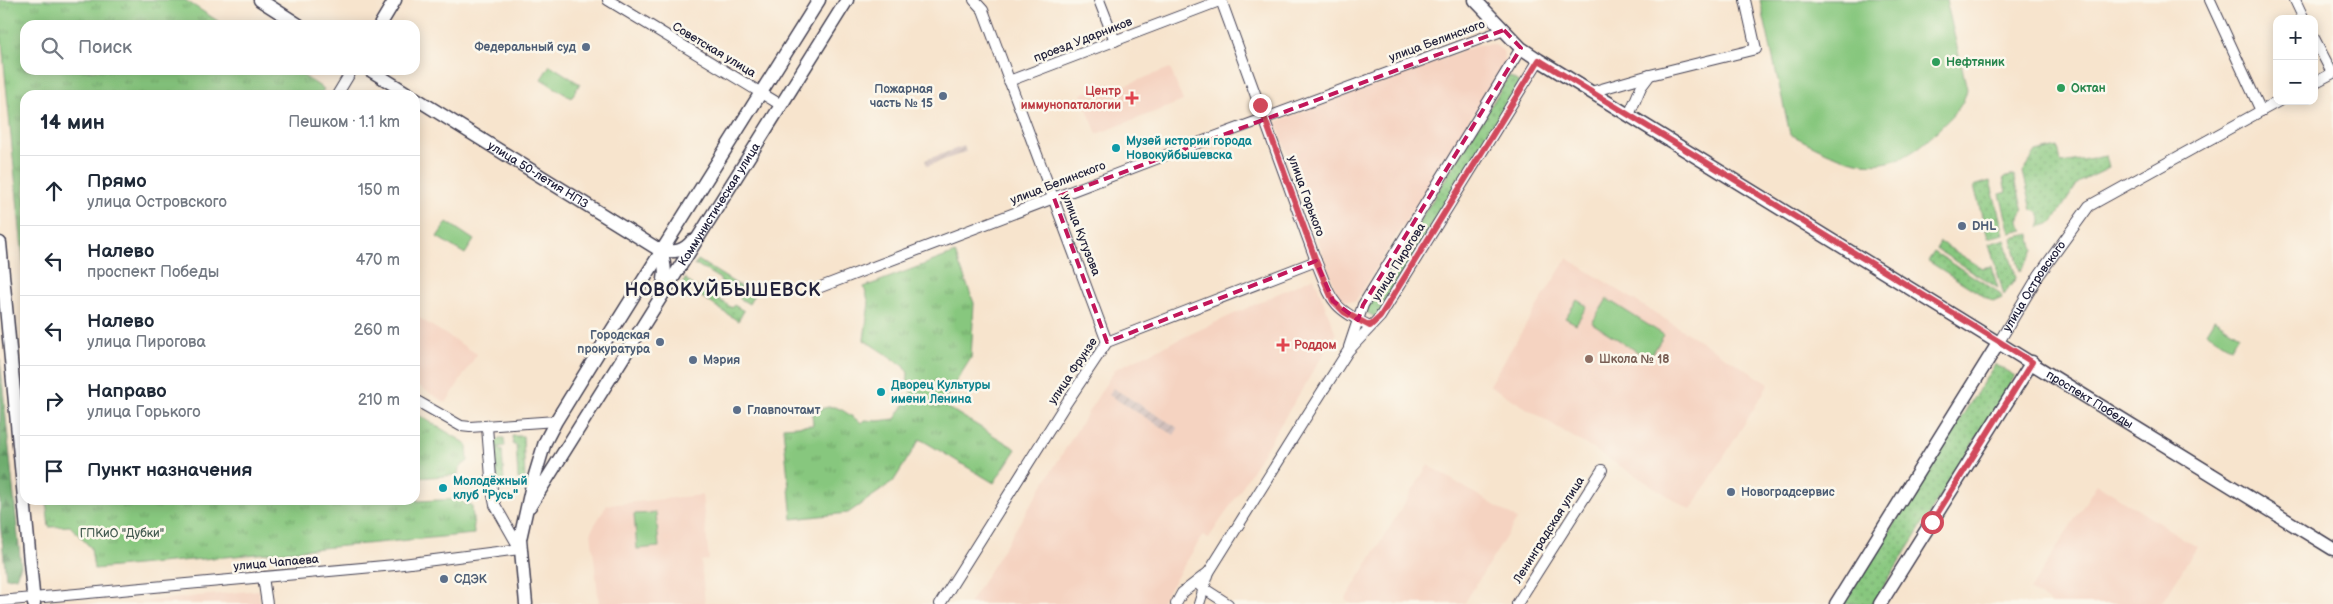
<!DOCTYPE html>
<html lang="ru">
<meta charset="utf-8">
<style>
:root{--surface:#fff;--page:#f6f6f7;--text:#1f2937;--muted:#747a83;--line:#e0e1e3}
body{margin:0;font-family:"Balsamiq Sans",sans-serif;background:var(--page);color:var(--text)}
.controls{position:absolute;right:15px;top:15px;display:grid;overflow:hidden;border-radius:10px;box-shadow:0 2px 12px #0003}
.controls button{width:45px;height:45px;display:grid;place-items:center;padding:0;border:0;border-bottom:1px solid var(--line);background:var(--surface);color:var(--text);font:25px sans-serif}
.stop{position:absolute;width:15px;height:15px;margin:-11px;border:4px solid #d1495b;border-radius:50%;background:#fff}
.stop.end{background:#d1495b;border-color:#fff;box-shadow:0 1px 5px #0008}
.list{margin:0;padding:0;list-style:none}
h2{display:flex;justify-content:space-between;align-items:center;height:65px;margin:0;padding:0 20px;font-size:21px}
h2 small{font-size:16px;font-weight:400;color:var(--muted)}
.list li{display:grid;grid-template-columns:32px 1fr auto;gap:15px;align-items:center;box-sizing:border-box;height:70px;padding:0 20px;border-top:1px solid var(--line)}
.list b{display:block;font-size:19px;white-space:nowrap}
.list p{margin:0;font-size:16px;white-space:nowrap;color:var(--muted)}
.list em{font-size:16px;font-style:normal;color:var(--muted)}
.icon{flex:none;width:28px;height:28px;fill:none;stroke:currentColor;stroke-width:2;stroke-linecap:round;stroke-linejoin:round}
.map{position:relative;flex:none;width:2333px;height:604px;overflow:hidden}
.search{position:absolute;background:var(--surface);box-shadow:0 2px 12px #0003;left:20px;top:20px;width:400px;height:55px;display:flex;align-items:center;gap:12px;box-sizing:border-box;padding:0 18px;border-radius:15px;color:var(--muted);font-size:19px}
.panel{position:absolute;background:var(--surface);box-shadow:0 2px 12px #0003;left:20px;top:90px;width:400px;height:415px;border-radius:15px}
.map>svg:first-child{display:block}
.built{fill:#f5d3c1}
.industrial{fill:url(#industrial-furrows)}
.grass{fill:url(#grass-dots);stroke:#54745c}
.forest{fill:url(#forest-firs);stroke:#486754}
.park{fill:url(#park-tufts);stroke:#54745c}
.pitch{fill:#87c77e;stroke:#54745c}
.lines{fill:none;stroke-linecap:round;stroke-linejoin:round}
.minor-casing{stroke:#423f51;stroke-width:12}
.major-casing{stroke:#423f51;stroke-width:15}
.minor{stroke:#fff;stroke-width:10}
.major{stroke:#fff;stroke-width:12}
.route{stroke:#d1495b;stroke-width:6}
.marked{fill:none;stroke:#c2185b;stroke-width:4;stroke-dasharray:10 6;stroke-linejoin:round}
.service-dot{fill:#5c6f8a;stroke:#fbf7ec;stroke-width:2}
.leisure-dot{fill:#2e9e5b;stroke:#fbf7ec;stroke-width:2}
.health-dot{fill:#e0444e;stroke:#fbf7ec;stroke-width:2}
.culture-dot{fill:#0f9aa8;stroke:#fbf7ec;stroke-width:2}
.education-dot{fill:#8d6e63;stroke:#fbf7ec;stroke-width:2}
.labels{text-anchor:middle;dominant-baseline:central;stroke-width:5;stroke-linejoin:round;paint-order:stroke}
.street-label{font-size:12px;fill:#22223b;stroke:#fbf7ec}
.service-label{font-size:12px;font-weight:bold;fill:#4e5e75;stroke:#fbf7ec;text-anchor:start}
.leisure-label{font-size:12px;font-weight:bold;fill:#27864d;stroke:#fbf7ec;text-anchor:start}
.health-label{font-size:12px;font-weight:bold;fill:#be3a42;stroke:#fbf7ec;text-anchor:end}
.culture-label{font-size:12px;font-weight:bold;fill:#0d838f;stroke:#fbf7ec;text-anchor:start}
.education-label{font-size:12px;font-weight:bold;fill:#785e54;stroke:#fbf7ec;text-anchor:start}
.park-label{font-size:12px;fill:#455c52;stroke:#fbf7ec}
.district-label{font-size:18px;font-weight:bold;letter-spacing:1px;fill:#22223b;stroke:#fbf7ec}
</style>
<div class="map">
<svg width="2333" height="604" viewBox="0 0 2333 604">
<defs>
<pattern id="industrial-furrows" width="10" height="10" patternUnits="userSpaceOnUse" patternTransform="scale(1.25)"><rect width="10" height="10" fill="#d1c0bc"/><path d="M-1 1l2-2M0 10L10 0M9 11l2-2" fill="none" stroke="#b3a5a2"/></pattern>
<pattern id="grass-dots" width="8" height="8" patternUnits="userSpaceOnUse" patternTransform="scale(1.25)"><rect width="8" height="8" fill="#87c77e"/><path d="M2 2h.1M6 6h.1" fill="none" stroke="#6ea168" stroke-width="1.8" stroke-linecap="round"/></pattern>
<pattern id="forest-firs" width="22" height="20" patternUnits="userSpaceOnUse" patternTransform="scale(1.25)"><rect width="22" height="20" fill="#6dac6d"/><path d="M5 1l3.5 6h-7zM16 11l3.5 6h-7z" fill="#598c5b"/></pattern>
<pattern id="park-tufts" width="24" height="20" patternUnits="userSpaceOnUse" patternTransform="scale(1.25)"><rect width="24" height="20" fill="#87c77e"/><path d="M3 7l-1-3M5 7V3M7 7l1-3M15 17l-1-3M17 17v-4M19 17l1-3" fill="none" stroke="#6ea168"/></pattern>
</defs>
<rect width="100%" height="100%" fill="#fbf7ec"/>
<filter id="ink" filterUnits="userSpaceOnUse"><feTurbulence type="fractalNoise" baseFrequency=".02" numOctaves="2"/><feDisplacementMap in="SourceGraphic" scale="10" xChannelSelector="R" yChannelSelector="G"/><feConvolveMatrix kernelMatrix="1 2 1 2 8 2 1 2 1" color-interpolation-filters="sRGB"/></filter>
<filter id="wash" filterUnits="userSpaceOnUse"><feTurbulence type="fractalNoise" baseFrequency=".0096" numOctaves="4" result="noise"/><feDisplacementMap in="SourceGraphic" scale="20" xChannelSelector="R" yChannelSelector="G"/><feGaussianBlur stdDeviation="1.12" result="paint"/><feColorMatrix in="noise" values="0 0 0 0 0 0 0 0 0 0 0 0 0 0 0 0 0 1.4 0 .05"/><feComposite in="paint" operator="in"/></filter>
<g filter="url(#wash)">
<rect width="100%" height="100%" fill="#f7e4cd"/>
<path class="built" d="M1494,44L1503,51L1505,62L1355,302L1339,299L1276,122L1478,45Z
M1170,68L1183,101L1097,134L1081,94L1110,83L1113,90Z
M1567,258L1769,384L1691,510L1489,385Z
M1314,277L1336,334L1233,502L1208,539L1203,535L1160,604H969L1115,369Z
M416,316L477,354L446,403L415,384Z
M1428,465L1517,519L1464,604H1351L1345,600Z
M2097,484L2197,547L2161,604H2052L2030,590Z
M702,495L709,560L701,561L705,604H599L591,531L607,505Z
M259,590L260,604H119Z"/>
<path class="industrial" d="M964,146L966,152L927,166L925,160Z
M1113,388L1178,428L1174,435L1109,395Z"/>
<path class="grass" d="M1509,76L1520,83L1377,318L1364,311Z
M2058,147L2061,163L2106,156L2109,168L2078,183L2052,223L2039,227C2043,219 2041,212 2032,210L2023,172L2036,152Z
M2014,175L2023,211C2017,218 2018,224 2024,230L2010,233L2000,194L2006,192L2003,178Z
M1990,181L2004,234L1988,238L1974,186Z
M2030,234L2034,251L2020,272L2012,238Z
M2005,239L2016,278L2004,295L1989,244Z
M1940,242L1982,268L1991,266L1998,288L1936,249Z
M1934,252L2000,293L2002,298L1993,302L1928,261Z
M698,260L754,295L749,304L739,298L741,294L720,281V279L697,265L694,266Z
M686,278L687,281L710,296L711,294L732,308L734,305L744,311L738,321L682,284Z
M1995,364L2015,376L1873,604H1843Z
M512,436H523L525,479H518L516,445H513Z
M499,438H504L505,446L499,447V450H502L504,482H497L494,444Z"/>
<path class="forest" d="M0,359L21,566L16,577L6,578L0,521Z"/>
<path class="park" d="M0,0H185L224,25H25V70H294L324,89L320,95H25V280L0,22Z
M550,65L580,84L571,98L541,79Z
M955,253L974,303L971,358L942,404L1016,449L994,483L920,439L893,482L848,513L792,519L783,427L813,425L812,414C836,399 840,410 862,423L865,420L877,421L895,419L912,392L907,387L908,373L904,366L864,340L869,303L864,287Z
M415,413L467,444L468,461L459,468L458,475L416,478L417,501L461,499L464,504L472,505L474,534L94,569L91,548L70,526L49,527L46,500H415Z"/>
<path class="pitch" d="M1760,0H1946L1967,89C1963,108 1952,116 1939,129C1888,184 1848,164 1790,134Z
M447,222L474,240L465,254L437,237Z
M1607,299L1664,335L1649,359L1592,323Z
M1577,300L1587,306L1576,324L1565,318Z
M2214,319L2239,335L2231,348L2206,332Z
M656,513L659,547L637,549L634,514Z"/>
</g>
<g filter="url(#ink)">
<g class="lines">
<g class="minor-casing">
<g id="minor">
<path d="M608,0L781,105"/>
<path d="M974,0L983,10L1107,342"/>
<path d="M1099,0L1115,41"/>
<path d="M1221,0L1316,261C1332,300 1330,307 1370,326"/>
<path d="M2210,0L2261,111"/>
<path d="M2295,0L2304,19"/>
<path d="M2314,38L2332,73"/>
<path d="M1009,81L1222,0"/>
<path d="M2314,83L2333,73"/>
<path d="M1591,92L1650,75"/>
<path d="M337,95L352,70"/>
<path d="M1629,115L1641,87L1650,75L1756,49L1745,0"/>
<path d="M818,288L1190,146L1504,30"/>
<path id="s1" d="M1999,342L2039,275L2089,206L2279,101"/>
<path d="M1349,347L1363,305L1521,48"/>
<path d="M415,400L461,426L470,427L556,421"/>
<path d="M263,577L267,604"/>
<path d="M1200,586L1228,604"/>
<path d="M0,601L395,565L520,549L495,505L492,490L487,427"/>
<path d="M940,604L1063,408L1107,342L1316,261"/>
<path d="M1176,604L1182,593L1209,572"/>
<path d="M1199,604L1209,572L1301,425L1348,351L1380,317L1539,60"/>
<path d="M1517,604L1602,470"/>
</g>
</g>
<g class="major-casing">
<g id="major">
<path d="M260,0L299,25"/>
<path id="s2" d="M1475,0L1521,48L1539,60L2333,549"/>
<path d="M380,25L395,0"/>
<path d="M370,70L410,95"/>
<path id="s3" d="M415,98L661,251C675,252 683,252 692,241"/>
<path d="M0,243L34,604"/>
<path d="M661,251C665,265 667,276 661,290"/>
<path id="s4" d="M530,506L847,0"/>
<path d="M526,604L520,539L532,485L545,442L556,421L609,335L819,0"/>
<path d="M1836,604L1999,342"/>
<path d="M1880,604L2032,362"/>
</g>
</g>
<use href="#minor" class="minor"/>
<use href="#major" class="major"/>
</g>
</g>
<g class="lines" filter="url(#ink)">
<path class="route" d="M1260,105L1316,261L1333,301L1344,312L1370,326L1380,317L1539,60L2000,342L2032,362L1932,522"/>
</g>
<path class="marked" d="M1504,30L1521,48L1363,305L1358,320L1333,301L1316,261L1107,342L1054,198Z"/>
<g class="service-dot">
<circle cx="586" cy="47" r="5"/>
<circle cx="943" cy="96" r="5"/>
<circle cx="1962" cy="226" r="5"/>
<circle cx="660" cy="342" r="5"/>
<circle cx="693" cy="360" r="5"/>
<circle cx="737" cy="410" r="5"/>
<circle cx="1731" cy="492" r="5"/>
<circle cx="444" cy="579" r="5"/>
</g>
<g class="leisure-dot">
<circle cx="1936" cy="62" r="5"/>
<circle cx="2061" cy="88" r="5"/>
</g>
<g class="health-dot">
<path d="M1129.5 90.5h5v5h5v5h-5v5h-5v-5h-5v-5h5z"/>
<path d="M1280.5 337.5h5v5h5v5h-5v5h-5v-5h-5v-5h5z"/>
</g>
<g class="culture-dot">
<circle cx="1116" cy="148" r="5"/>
<circle cx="881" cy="392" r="5"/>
<circle cx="443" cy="488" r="5"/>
</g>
<circle class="education-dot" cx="1589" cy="359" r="5"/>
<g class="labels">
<g class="street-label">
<text transform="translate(1083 40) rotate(-21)">проезд Ударников</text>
<text transform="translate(1437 41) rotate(-20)">улица Белинского</text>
<text transform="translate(714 50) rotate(31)">Советская улица</text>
<text stroke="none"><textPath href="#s3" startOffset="145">улица 50-летия НПЗ</textPath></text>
<text transform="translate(1058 183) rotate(-21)">улица Белинского</text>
<text transform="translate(1306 196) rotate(70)">улица Горького</text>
<text stroke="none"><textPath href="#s4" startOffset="356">Коммунистическая улица</textPath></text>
<text transform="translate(1081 235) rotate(69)">улица Кутузова</text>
<text transform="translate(1399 262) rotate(-58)">улица Пирогова</text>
<text stroke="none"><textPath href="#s1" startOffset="66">улица Островского</textPath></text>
<text transform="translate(1073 371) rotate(-56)">улица Фрунзе</text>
<text stroke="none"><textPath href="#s2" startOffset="735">проспект Победы</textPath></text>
<text transform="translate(1549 530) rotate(-58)">Ленинградская улица</text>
<text transform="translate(276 563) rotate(-5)">улица Чапаева</text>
</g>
<g class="service-label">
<text x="576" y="47" text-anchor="end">Федеральный суд</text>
<text x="933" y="89" text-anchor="end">Пожарная<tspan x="933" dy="14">часть № 15</tspan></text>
<text x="1972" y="226">DHL</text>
<text x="650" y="335" text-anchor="end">Городская<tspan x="650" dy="14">прокуратура</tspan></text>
<text x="703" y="360">Мэрия</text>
<text x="747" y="410">Главпочтамт</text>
<text x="1741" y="492">Новоградсервис</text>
<text x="454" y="579">СДЭК</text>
</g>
<g class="leisure-label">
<text x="1946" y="62">Нефтяник</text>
<text x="2071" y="88">Октан</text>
</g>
<g class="health-label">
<text x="1121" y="91">Центр<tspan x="1121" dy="14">иммунопаталогии</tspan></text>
<text x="1294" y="345" text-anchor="start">Роддом</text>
</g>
<g class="culture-label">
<text x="1126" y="141">Музей истории города<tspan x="1126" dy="14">Новокуйбышевска</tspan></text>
<text x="891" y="385">Дворец Культуры<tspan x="891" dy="14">имени Ленина</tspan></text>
<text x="453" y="481">Молодёжный<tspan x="453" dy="14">клуб "Русь"</tspan></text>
</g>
<g class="education-label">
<text x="1599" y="359">Школа № 18</text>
</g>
<g class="park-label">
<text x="122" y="533">ГПКиО "Дубки"</text>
</g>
<g class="district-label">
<text x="723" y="290">НОВОКУЙБЫШЕВСК</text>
</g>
</g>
</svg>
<div class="controls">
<button>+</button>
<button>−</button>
</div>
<div class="stop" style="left:1932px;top:522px"></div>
<div class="stop end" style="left:1260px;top:105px"></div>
<div class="search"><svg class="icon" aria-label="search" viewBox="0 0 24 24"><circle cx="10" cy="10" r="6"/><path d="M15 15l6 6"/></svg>Поиск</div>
<section class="panel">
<h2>14 мин<small>Пешком · 1.1 km</small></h2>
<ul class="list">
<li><svg class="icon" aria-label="ahead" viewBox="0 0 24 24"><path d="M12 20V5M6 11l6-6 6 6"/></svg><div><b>Прямо</b><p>улица Островского</p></div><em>150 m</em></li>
<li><svg class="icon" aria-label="left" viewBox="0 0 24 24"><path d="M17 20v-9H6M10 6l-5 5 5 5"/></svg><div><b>Налево</b><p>проспект Победы</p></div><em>470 m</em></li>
<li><svg class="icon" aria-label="left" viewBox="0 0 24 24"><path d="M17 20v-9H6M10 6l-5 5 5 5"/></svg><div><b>Налево</b><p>улица Пирогова</p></div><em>260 m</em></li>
<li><svg class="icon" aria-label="right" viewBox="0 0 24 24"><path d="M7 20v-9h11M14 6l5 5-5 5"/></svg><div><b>Направо</b><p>улица Горького</p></div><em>210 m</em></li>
<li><svg class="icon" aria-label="arrive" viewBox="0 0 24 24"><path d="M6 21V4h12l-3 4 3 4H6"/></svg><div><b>Пункт назначения</b></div></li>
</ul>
</section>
</div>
